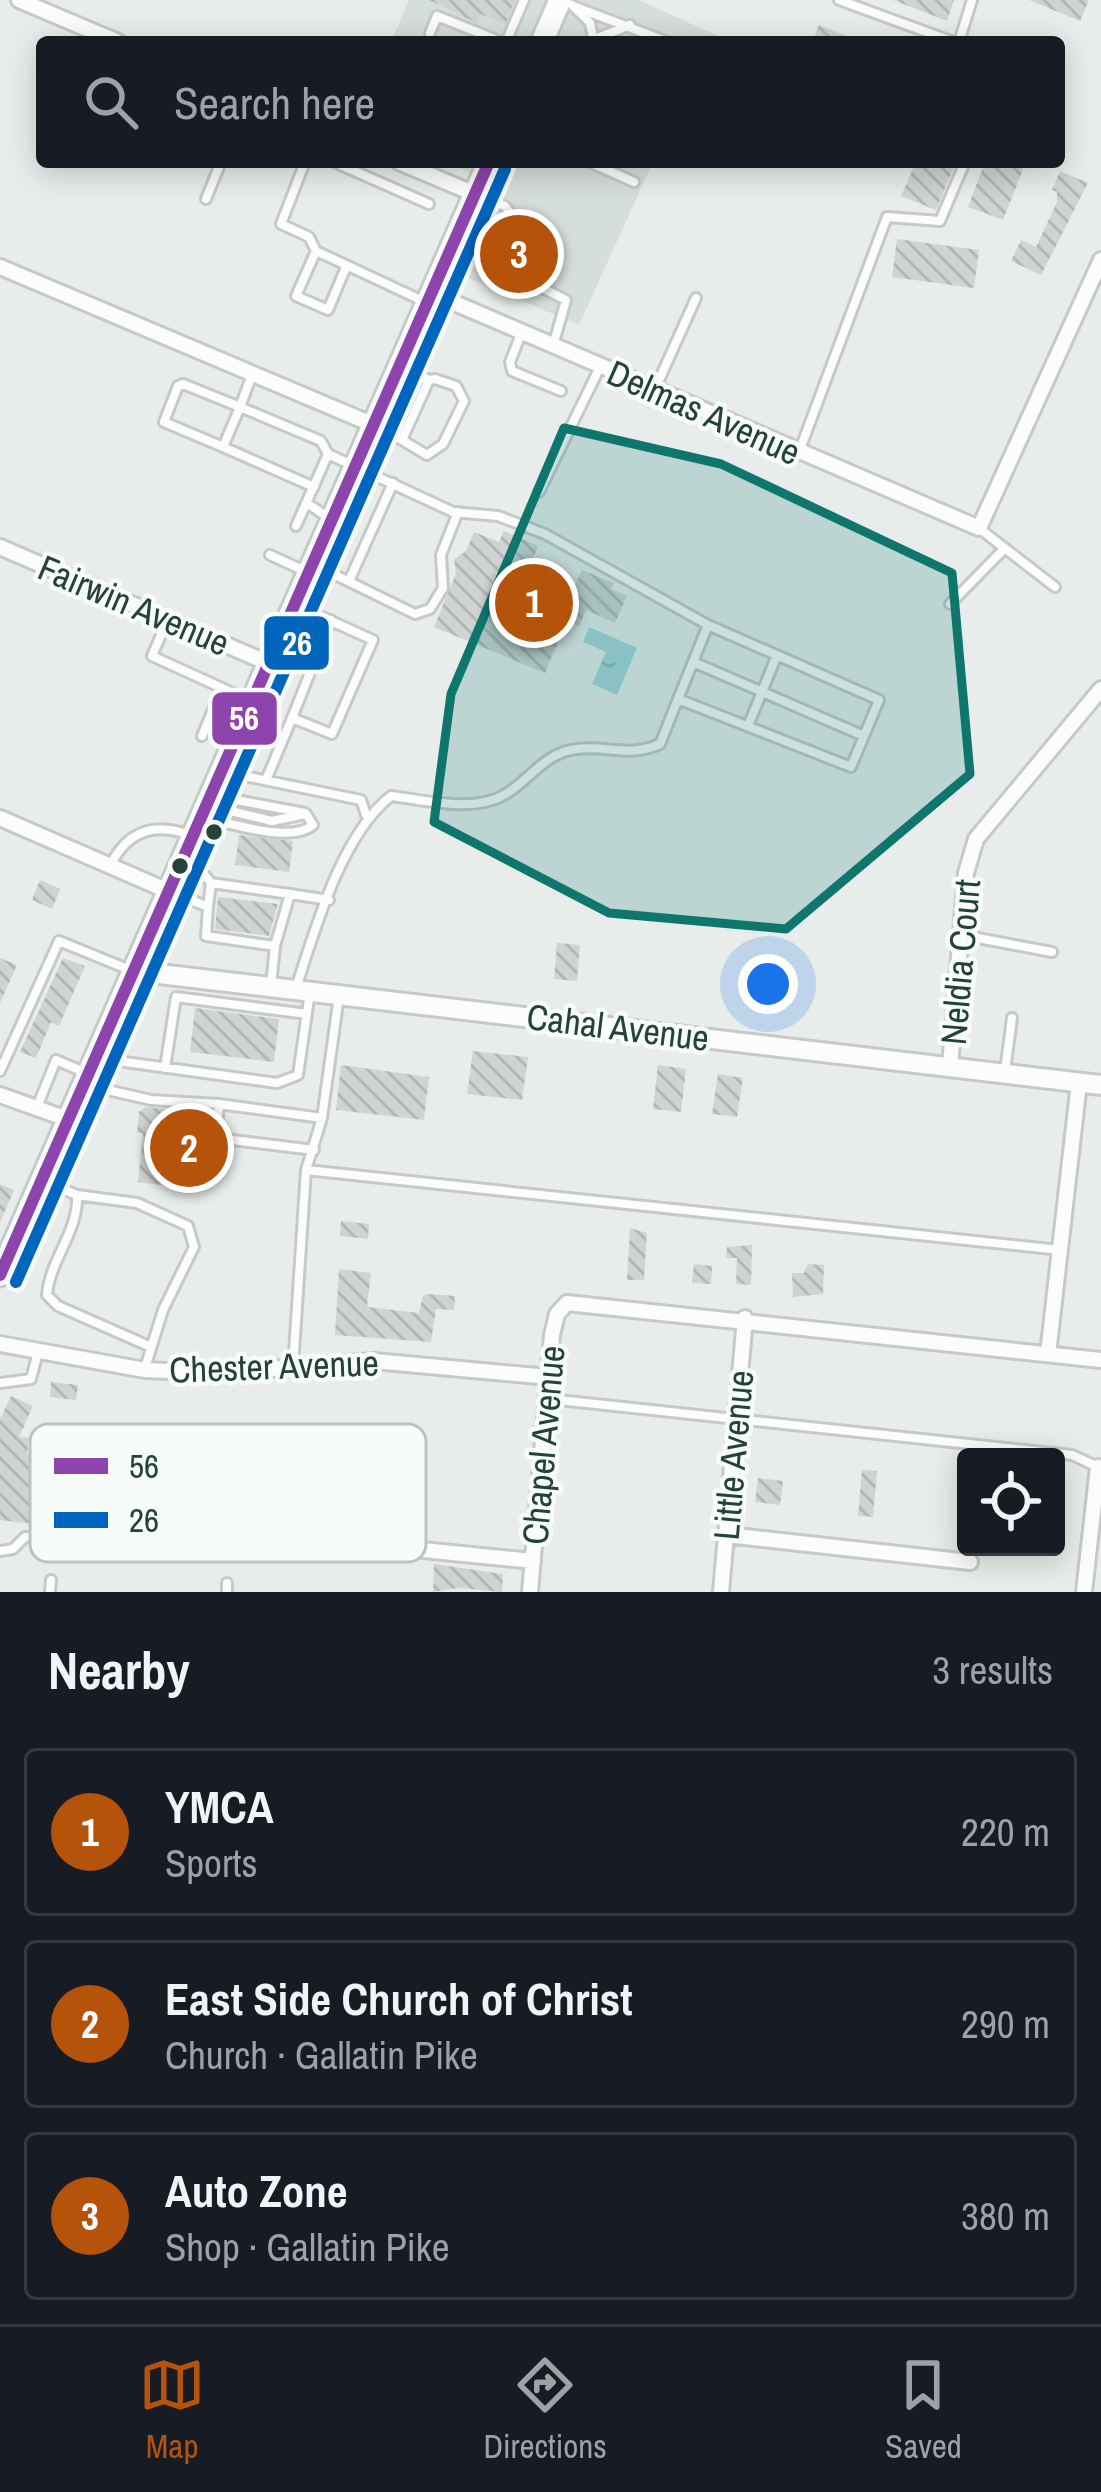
<!DOCTYPE html>
<meta charset="utf-8">
<style>
:root{--surface:#171b24;--page:#20242c;--text:#f1f3f6;--muted:#9ea1a6;--line:#363941;--accent:#b45309}
body{margin:0;font-family:"Archivo Narrow",sans-serif;background:var(--page);color:var(--text)}
.controls{position:absolute;right:36px;bottom:36px;display:grid;overflow:hidden;border-radius:12px;box-shadow:0 6px 30px #0003}
.controls button{width:108px;height:108px;display:grid;place-items:center;padding:0;border:0;border-bottom:3px solid var(--line);background:var(--surface);color:var(--text);font:60px sans-serif}
.you{position:absolute;left:768px;top:984px;width:42px;height:42px;margin:-30px;border:9px solid #fff;border-radius:50%;background:#1a73e8;box-shadow:0 0 0 18px #1a73e833}
.badge{display:grid;place-items:center;width:78px;height:78px;border-radius:50%;background:var(--accent);color:#fff;font-size:39px;font-weight:700}
.pin{position:absolute;translate:-50% -50%;border:6px solid #fff;box-shadow:0 3px 12px #0006}
.list{margin:0;padding:0;list-style:none}
h2{display:flex;justify-content:space-between;align-items:center;height:156px;margin:0;padding:0 48px;font-size:51px}
h2 small{font-size:39px;font-weight:400;color:var(--muted)}
.list li{display:grid;grid-template-columns:78px 1fr auto;gap:36px;align-items:center;box-sizing:border-box;height:168px;margin:0 24px 24px;padding:0 24px;border:3px solid var(--line);border-radius:12px}
.list b{display:block;font-size:45px;white-space:nowrap}
.list p{margin:0;font-size:39px;white-space:nowrap;color:var(--muted)}
.list em{font-size:39px;font-style:normal;color:var(--muted)}
.icon{flex:none;width:66px;height:66px;fill:none;stroke:currentColor;stroke-width:2;stroke-linecap:round;stroke-linejoin:round}
.map{position:relative;flex:none;width:1101px;height:1592px;overflow:hidden}
.search{position:absolute;background:var(--surface);box-shadow:0 6px 30px #0003;left:36px;right:36px;top:36px;height:132px;display:flex;align-items:center;gap:30px;box-sizing:border-box;padding:0 42px;border-radius:12px;color:var(--muted);font-size:45px}
.sheet{height:732px;background:var(--surface)}
nav{display:flex;justify-content:space-around;align-items:center;box-sizing:border-box;height:168px;border-top:3px solid var(--line);background:var(--surface);font-size:33px;color:var(--muted)}
nav a{display:grid;justify-items:center;gap:6px}
nav .on{color:var(--accent)}
.map>svg:first-child{display:block}
.built{fill:#d6dedb}
.water{fill:url(#water-ripples)}
.building{fill:url(#building-back-hatch)}
.lines{fill:none;stroke-linecap:round;stroke-linejoin:round}
.service-casing{stroke:#c5cac8;stroke-width:14}
.minor-casing{stroke:#c5cac8;stroke-width:20}
.tertiary-casing{stroke:#c5cac8;stroke-width:24}
.secondary-casing{stroke:#c3cbc8;stroke-width:27}
.service{stroke:#fcfcfc;stroke-width:8}
.minor{stroke:#fcfcfc;stroke-width:14}
.tertiary{stroke:#fcfcfc;stroke-width:18}
.secondary{stroke:#fcfcfc;stroke-width:21}
.bus-1-casing{stroke:#f7fbf9;stroke-width:21}
.bus-2-casing{stroke:#f7fbf9;stroke-width:21}
.bus-1{stroke:#8e44ad;stroke-width:12}
.bus-2{stroke:#0065bd;stroke-width:12}
.marked{fill:#0f766e;fill-opacity:0.2;stroke:#0f766e;stroke-width:9;stroke-linejoin:round}
.bus-dot{fill:#24423a;stroke:#f7fbf9;stroke-width:4.5}
.labels{text-anchor:middle;dominant-baseline:central;stroke-width:9;stroke-linejoin:round;paint-order:stroke}
.street-label{font-size:36px;fill:#24423a;stroke:#f7fbf9}
.key{fill:#f7fbf9;stroke:#b8c4c0;stroke-width:3}
.key-label{font-size:33px;fill:#24423a}
.line-badge{stroke:#f7fbf9;stroke-width:4.5}
.badge-label{font-size:33px;text-anchor:middle;font-weight:bold;fill:#fff}
</style>
<div class="map">
<svg width="1101" height="1592" viewBox="0 0 1101 1592">
<defs>
<pattern id="water-ripples" width="26" height="14" patternUnits="userSpaceOnUse" patternTransform="scale(3)"><rect width="26" height="14" fill="#a9d4db"/><path d="M2 4q2-2 4 0t4 0M15 11q2-2 4 0t4 0" fill="none" stroke="#91b7bd"/></pattern>
<pattern id="building-back-hatch" width="6" height="6" patternUnits="userSpaceOnUse" patternTransform="scale(3)"><rect width="6" height="6" fill="#cfd4d2"/><path d="M-1 5l2 2M0 0l6 6M5-1l2 2" fill="none" stroke="#b2b7b5"/></pattern>
</defs>
<rect width="100%" height="100%" fill="#e8edeb"/>
<path class="built" d="M409,0H639L731,42H391Z
M444,162H653L579,325L462,275L500,185Z"/>
<path class="water" d="M589,627L637,648L617,695L592,684L606,652L583,642Z"/>
<path class="building" d="M429,0H515L505,24L480,14L477,23Z
M893,0H954L947,21Z
M1029,0H1089L1080,21Z
M819,25L860,42H812Z
M916,162H956L936,210L901,196Z
M985,162H1026L1003,220L968,207Z
M1060,171L1088,183L1041,275L1011,261L1021,240L1036,247L1057,202V192L1052,190Z
M897,239L979,250L974,288L892,277Z
M504,531L538,546L530,566L575,585L582,570L614,583L611,589L627,596L615,623L586,610L579,626L567,621L545,673L434,627L456,573L454,559L466,551L474,532L499,542Z
M239,835L293,841L289,872L235,865Z
M40,880L60,889L52,909L32,900Z
M218,897L278,904L269,936L215,929Z
M557,943L580,945L577,981L554,979Z
M0,958L17,965L0,1003Z
M63,958L85,966L59,1026L51,1022L36,1058L20,1052Z
M195,1008L279,1019L274,1062L190,1052Z
M473,1051L528,1057L522,1100L467,1094Z
M341,1065L429,1077L424,1120L336,1110Z
M658,1065L686,1069L681,1112L653,1109Z
M718,1074L743,1078L737,1117L712,1114Z
M146,1107L205,1113L206,1137L195,1153L191,1189L138,1182L143,1133H137L139,1112Z
M0,1184L14,1190L0,1223Z
M341,1221L369,1224L368,1239L340,1236Z
M630,1228L647,1233L644,1280H627Z
M752,1245L751,1285L736,1284L737,1258H726L727,1247Z
M694,1264L712,1266L711,1284L692,1283Z
M808,1264L824,1265L823,1294L793,1297L792,1273H804Z
M339,1269L371,1273L367,1307L419,1313L423,1295L428,1294L455,1296L454,1310L436,1309L431,1342L335,1335Z
M51,1382L78,1385L76,1400L50,1397Z
M11,1396L33,1406L19,1437L29,1438L27,1454L37,1455L32,1498L53,1501L50,1526L0,1520V1419Z
M862,1470L877,1471L873,1517L858,1516Z
M758,1478L783,1481L780,1505L755,1502Z
M434,1564L503,1574L502,1592L459,1588L433,1592Z"/>
<g class="lines">
<g class="service-casing">
<path id="service" d="M839,0L954,42
M572,5L590,23L594,42
M573,6L668,42
M430,33L437,16L502,42
M595,39L630,25
M506,42L524,0
M959,42L972,0
M305,162L281,224L309,237L316,251L296,296L328,310L346,267
M334,162L429,204
M589,162L634,182
M476,195L505,206L517,222L501,255L505,269L566,300L553,346
M206,199L221,162
M316,251L423,301
M521,334L510,362L512,371L561,391
M400,367L429,380
M252,375L240,407L321,441L328,454L296,526
M435,379L456,386L464,401L443,444L427,455L402,440L429,380Z
M655,389L696,298
M375,426L402,440
M223,447L164,422L178,386L183,384L240,407L223,447L314,487
M799,452L887,217L940,221L965,162
M539,492L600,367
M307,503L330,519
M980,529L1055,587
M270,555L307,572
M313,564L415,614L430,609L443,588L441,555L458,512
M349,581L393,483
M950,604L1005,548
M167,621L152,656L222,688L202,736
M693,662L864,736
M222,688L248,700
M678,699L708,625
M292,718L331,620
M748,726L777,655
M225,772L361,800L366,815
M266,780L292,718L332,734L373,640L296,605
M215,796L305,813
M202,817C230,823 291,844 313,825L306,814L272,821L209,806
M190,857L211,883L208,907
M111,864C129,829 157,822 192,836
M211,883L290,894L275,946
M172,892L208,907L206,936L275,946L271,985
M290,894L329,900
M962,935L1052,952
M296,988C315,929 342,834 391,796C425,800 473,813 504,795C529,781 544,753 576,749C608,745 629,758 660,744L678,699L851,767L879,700L708,625L545,534L498,516L453,512L328,454
M103,1052L125,1062L277,1083L298,1075L310,992
M165,1068L176,997L307,1014
M0,1071L59,941L130,970
M1005,1071L1012,1018
M86,1085L151,1100L219,1104L216,1138L314,1150
M219,1104L322,1118
M37,1107L56,1060L84,1072
M306,1170L1060,1250
M45,1182L77,1195L137,1203L188,1226L194,1247L163,1310L145,1368
M77,1195C79,1231 50,1259 47,1295L58,1306L151,1347
M293,1367L306,1170L322,1118L339,996
M0,1383L31,1379L38,1352
M549,1399L1072,1455L1098,1467
M0,1551L13,1549L25,1537H54L71,1526L96,1531
M50,1592L51,1580
M227,1592V1583"/>
</g>
<g class="minor-casing">
<path id="minor" d="M19,0L118,42
M399,162L475,194
M0,267L374,425
M429,292L979,528L1101,260
M0,547L268,663
M0,818L168,891
M950,1066L966,873L976,839L1101,689
M0,1095L70,1120
M0,1344L145,1370L216,1373L374,1361L549,1377
M1048,1354L1079,1083
M727,1535L970,1562
M353,1543L533,1561
M530,1592L552,1335L557,1314L567,1303L1101,1360
M721,1592L745,1318
M1084,1592L1098,1467"/>
</g>
<g class="tertiary-casing">
<path id="tertiary" d="M134,971L1101,1085"/>
</g>
<g class="secondary-casing">
<path id="secondary" d="M542,42L560,0
M0,1275L489,162"/>
</g>
<use href="#service" class="service"/>
<use href="#minor" class="minor"/>
<use href="#tertiary" class="tertiary"/>
<use href="#secondary" class="secondary"/>
<g class="bus-1-casing">
<path id="bus-1" d="M0,1275L489,162"/>
</g>
<g class="bus-2-casing">
<path id="bus-2" d="M16,1282L505,169"/>
</g>
<use href="#bus-1" class="bus-1"/>
<use href="#bus-2" class="bus-2"/>
</g>
<path class="marked" d="M564,428L721,464L952,573L970,774L786,929L609,913L434,822L451,694Z"/>
<g class="bus-dot">
<circle cx="214" cy="832" r="10"/>
<circle cx="180" cy="866" r="10"/>
</g>
<g class="labels">
<g class="street-label">
<text transform="translate(704 412) rotate(24)">Delmas Avenue</text>
<text transform="translate(134 605) rotate(23)">Fairwin Avenue</text>
<text transform="translate(960 962) rotate(-85)">Neldia Court</text>
<text transform="translate(618 1027) rotate(7)">Cahal Avenue</text>
<text transform="translate(274 1366) rotate(-2)">Chester Avenue</text>
<text transform="translate(543 1445) rotate(-85)">Chapel Avenue</text>
<text transform="translate(733 1455) rotate(-85)">Little Avenue</text>
</g>
</g>
<rect x="30" y="1424" width="396" height="138" rx="18" class="key"/>
<rect x="54" y="1458" width="54" height="16" fill="#8e44ad"/>
<rect x="54" y="1512" width="54" height="16" fill="#0065bd"/>
<g class="key-label">
<text x="129" y="1478">56</text>
<text x="129" y="1532">26</text>
</g>
<g class="line-badge">
<rect x="262" y="614" width="69" height="58" rx="12" fill="#0065bd"/>
<rect x="210" y="690" width="69" height="57" rx="12" fill="#8e44ad"/>
</g>
<g class="badge-label">
<text x="297" y="655">26</text>
<text x="244" y="730">56</text>
</g>
</svg>
<div class="controls">
<button><svg class="icon" aria-label="locate" viewBox="0 0 24 24"><circle cx="12" cy="12" r="6"/><path d="M12 2v4M12 18v4M2 12h4M18 12h4"/></svg></button>
</div>
<div class="you"></div>
<div class="pin badge" style="left:534px;top:603px">1</div>
<div class="pin badge" style="left:189px;top:1148px">2</div>
<div class="pin badge" style="left:519px;top:254px">3</div>
<div class="search"><svg class="icon" aria-label="search" viewBox="0 0 24 24"><circle cx="10" cy="10" r="6"/><path d="M15 15l6 6"/></svg>Search here</div>
</div>
<section class="sheet">
<h2>Nearby<small>3 results</small></h2>
<ul class="list">
<li><span class="badge">1</span><div><b>YMCA</b><p>Sports</p></div><em>220 m</em></li>
<li><span class="badge">2</span><div><b>East Side Church of Christ</b><p>Church · Gallatin Pike</p></div><em>290 m</em></li>
<li><span class="badge">3</span><div><b>Auto Zone</b><p>Shop · Gallatin Pike</p></div><em>380 m</em></li>
</ul>
</section>
<nav>
<a class="on"><svg class="icon" aria-label="map" viewBox="0 0 24 24"><path d="M3 6l6-2 6 2 6-2v14l-6 2-6-2-6 2zM9 4v14M15 6v14"/></svg>Map</a>
<a><svg class="icon" aria-label="directions" viewBox="0 0 24 24"><path d="M12 3l9 9-9 9-9-9zM9 14v-3h6M13 9l2 2-2 2"/></svg>Directions</a>
<a><svg class="icon" aria-label="saved" viewBox="0 0 24 24"><path d="M7 4h10v16l-5-4-5 4z"/></svg>Saved</a>
</nav>
